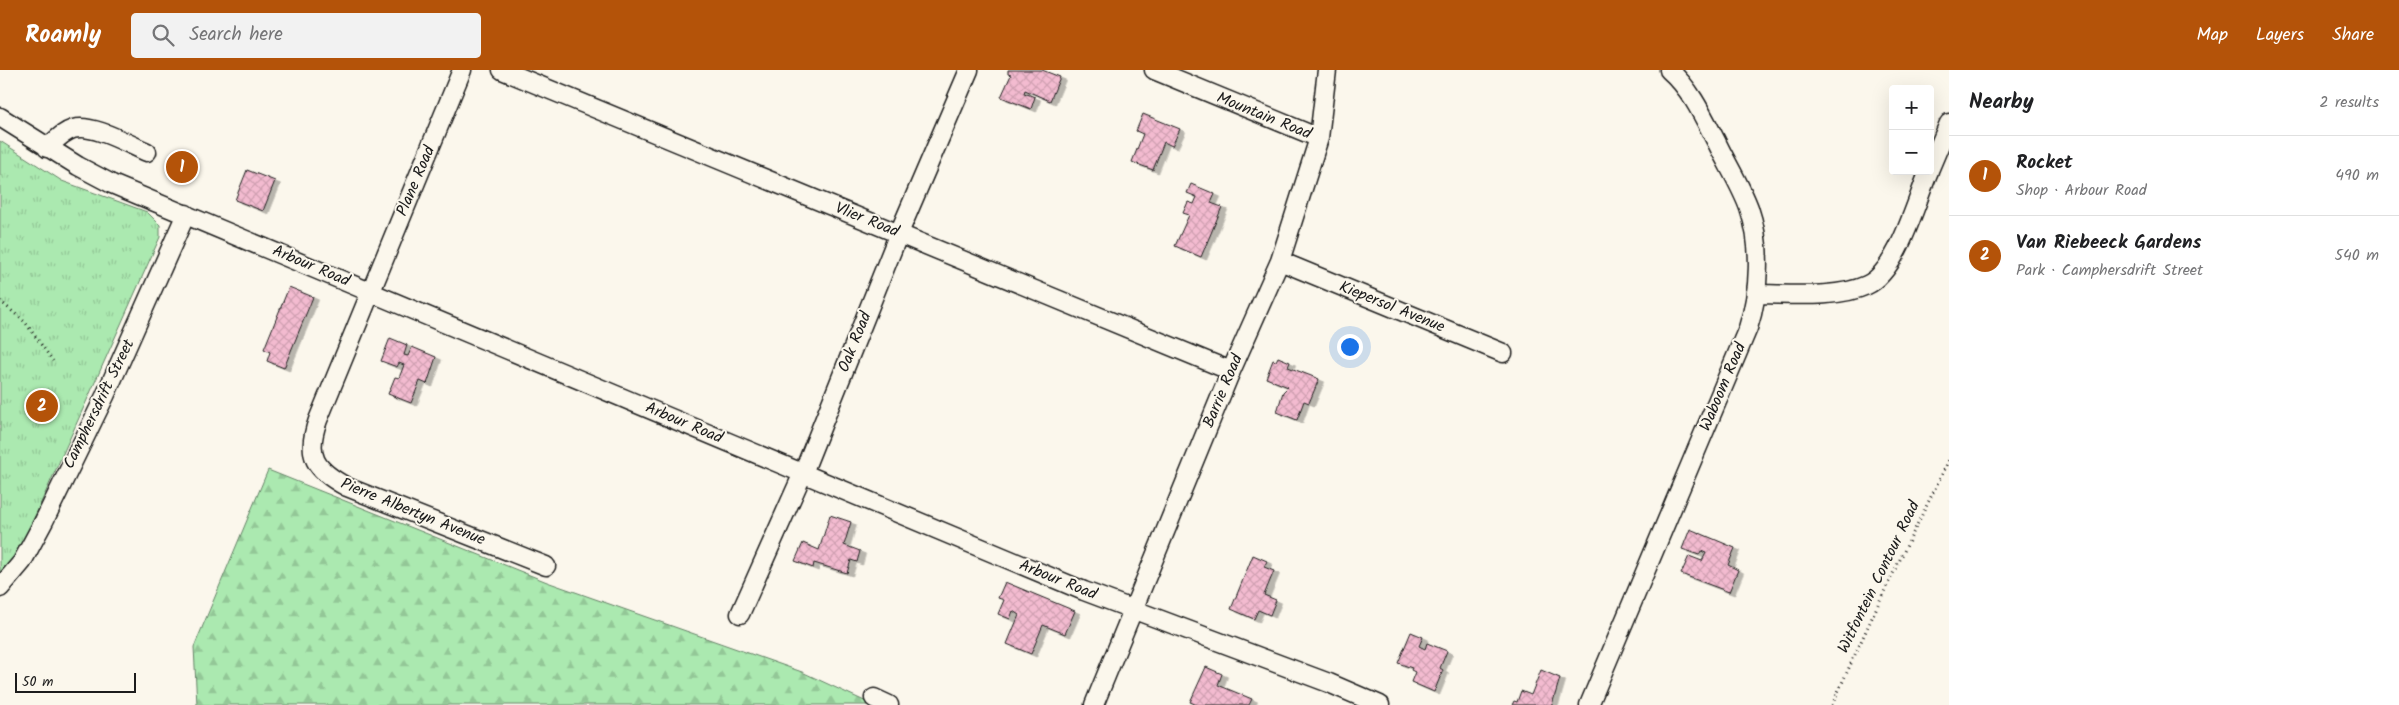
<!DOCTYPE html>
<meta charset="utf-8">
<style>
:root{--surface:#fff;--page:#f2f2f2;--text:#202124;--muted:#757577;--line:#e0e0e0;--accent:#b45309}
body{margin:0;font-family:Kalam,sans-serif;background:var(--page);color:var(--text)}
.controls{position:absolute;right:15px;top:15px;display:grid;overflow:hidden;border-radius:5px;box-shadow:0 5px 20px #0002}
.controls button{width:45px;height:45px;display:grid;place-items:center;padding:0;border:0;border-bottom:1px solid var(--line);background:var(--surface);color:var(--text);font:25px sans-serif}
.scale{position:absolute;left:15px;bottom:12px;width:121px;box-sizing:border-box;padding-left:5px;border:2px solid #1c1c1c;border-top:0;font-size:14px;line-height:18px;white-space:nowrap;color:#1c1c1c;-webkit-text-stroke:4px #fbf7ec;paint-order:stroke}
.you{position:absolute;left:1349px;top:276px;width:18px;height:18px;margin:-12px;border:4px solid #fff;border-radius:50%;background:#1a73e8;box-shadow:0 0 0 8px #1a73e833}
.badge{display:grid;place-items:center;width:32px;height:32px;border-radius:50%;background:var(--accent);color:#fff;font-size:16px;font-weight:700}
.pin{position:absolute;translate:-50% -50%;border:2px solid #fff;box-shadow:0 1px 5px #0006}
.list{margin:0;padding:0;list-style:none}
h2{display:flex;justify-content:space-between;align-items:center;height:65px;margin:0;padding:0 20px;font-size:21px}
h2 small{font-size:16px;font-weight:400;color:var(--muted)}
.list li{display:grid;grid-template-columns:32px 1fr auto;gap:15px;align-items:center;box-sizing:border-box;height:80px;padding:0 20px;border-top:1px solid var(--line)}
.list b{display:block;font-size:19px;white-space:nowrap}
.list p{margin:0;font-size:16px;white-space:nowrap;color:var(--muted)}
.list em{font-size:16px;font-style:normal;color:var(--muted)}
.icon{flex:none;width:28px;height:28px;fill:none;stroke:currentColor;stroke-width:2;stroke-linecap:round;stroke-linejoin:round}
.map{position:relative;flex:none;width:1949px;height:635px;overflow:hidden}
header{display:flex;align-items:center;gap:30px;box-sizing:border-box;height:70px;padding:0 25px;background:var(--accent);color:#fff}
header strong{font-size:24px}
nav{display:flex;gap:28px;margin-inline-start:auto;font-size:18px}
.search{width:350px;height:45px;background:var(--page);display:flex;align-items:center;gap:12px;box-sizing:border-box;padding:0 18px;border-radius:5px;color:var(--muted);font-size:19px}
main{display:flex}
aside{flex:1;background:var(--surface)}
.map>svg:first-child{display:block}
.grass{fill:url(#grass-tufts);stroke:#648266}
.forest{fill:url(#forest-firs);stroke:#648266}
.building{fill:url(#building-cross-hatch);stroke:#1c1c1c;filter:url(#shadow)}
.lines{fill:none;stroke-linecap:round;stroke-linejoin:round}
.minor-casing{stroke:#1c1c1c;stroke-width:21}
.path{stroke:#1c1c1c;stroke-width:3;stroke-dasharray:1 4;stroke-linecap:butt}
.minor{stroke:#fbf7ec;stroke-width:18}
.labels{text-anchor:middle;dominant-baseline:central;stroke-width:4;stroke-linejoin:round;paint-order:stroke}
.street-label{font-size:16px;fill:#1c1c1c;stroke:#fbf7ec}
</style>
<header>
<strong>Roamly</strong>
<div class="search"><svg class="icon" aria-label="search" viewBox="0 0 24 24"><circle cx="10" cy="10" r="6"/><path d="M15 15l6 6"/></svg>Search here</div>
<nav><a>Map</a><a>Layers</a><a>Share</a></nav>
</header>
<main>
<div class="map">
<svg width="1949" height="635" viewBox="0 0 1949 635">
<defs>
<pattern id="grass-tufts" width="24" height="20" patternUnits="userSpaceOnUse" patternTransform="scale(1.25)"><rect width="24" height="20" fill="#abe9b0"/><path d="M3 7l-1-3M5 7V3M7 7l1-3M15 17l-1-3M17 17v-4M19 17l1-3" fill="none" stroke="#93c797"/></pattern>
<pattern id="forest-firs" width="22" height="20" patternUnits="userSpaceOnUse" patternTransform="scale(1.25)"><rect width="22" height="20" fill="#abe9b0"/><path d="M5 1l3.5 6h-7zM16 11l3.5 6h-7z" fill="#93c797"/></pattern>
<pattern id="building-cross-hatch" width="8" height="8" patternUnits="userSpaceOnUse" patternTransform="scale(1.25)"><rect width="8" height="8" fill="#f3bbd0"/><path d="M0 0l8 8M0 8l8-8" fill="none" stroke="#d0a0b2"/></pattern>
<filter id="shadow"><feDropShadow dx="5.5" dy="3" stdDeviation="0" flood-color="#0004"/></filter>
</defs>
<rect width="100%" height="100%" fill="#fbf7ec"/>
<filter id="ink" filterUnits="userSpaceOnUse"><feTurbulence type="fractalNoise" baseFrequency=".02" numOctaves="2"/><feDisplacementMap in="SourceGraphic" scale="10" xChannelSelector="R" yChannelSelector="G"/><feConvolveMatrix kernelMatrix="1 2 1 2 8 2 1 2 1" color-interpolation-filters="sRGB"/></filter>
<g filter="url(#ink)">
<path class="grass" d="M0,71L62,111L147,142L160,155V167L14,493L0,508Z"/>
<path class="forest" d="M268,400L547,512L802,602L873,635H197L194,577Z"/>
<path class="building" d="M1008,0H1042L1060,7L1050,31L1025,20L1024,23L1035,27L1031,39L1001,27L1011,5L1008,4Z
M1143,44L1180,59L1172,76L1164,72L1153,100L1132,92L1143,64L1136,61Z
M247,100L275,111L263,141L235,130Z
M1191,114L1215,124L1211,133L1222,137L1201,187L1175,176L1189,145L1183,143L1188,132L1194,134L1197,127L1187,123Z
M289,217L313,227L284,298L267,291L270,282L264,279Z
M390,268L407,275L404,285L408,286L412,277L436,287L427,314L420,311L411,333L388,324L395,307L399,308L404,295L399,293L397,297L381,291Z
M1278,287L1290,292L1288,297L1319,309L1309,333L1304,331L1297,350L1277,342L1283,322L1288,317L1266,308L1273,290L1276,291Z
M830,445L851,452L844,475L860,481L857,492L851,490L847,503L814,493L813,498L795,491L803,473L819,480Z
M1690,459L1735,478L1728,495L1738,500L1729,522L1681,504L1689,486L1702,491L1706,483L1701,481L1699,485L1682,479Z
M1253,485L1267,491L1264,497L1274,501L1264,525L1276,530L1270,545L1258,540L1254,549L1231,539Z
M1005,512L1075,541L1065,564L1043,555L1031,584L1007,574L1019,545L1013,541L1010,549L998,544L1004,530L998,528Z
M1411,562L1423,567L1419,576L1425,579L1427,573L1447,581L1440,598L1443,600L1434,622L1411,612L1415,602L1411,600L1412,598L1398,593Z
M1206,597L1222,604L1218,615L1252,629L1249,635H1197L1190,632Z
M1541,600L1560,608L1552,635H1512L1514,631L1517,632L1521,621L1531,625Z"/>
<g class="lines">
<g class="minor-casing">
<path id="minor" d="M462,0L318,350C305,386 315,400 347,417L546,496
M502,0L1231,301
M1154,0L1319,68
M0,47L78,96L112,114L1084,521L1329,613L1380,635
M47,78C55,71 63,62 73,59C92,53 128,74 147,82
M1930,98L1949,53
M1280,191L1503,283
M1756,224C1789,224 1837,229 1867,215C1898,201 1916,131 1929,101
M0,518L22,492L44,451L105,326L186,144
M740,544L803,403L899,163L969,0
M874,628L889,635
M1094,635L1231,301L1280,191L1319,68L1327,0
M1589,635L1748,258C1760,221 1762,175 1749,138C1741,116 1727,94 1717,73C1704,48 1691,19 1669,0"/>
</g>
<path class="path" d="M0,231L25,252L53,291
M1832,635L1881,528L1949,390"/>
<use href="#minor" class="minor"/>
</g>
</g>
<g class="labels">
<g class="street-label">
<text transform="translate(1264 46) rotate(22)">Mountain Road</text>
<text transform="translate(416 111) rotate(-67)">Plane Road</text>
<text transform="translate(867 150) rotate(22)">Vlier Road</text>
<text transform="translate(311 196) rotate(23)">Arbour Road</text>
<text transform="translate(1392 237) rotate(22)">Kiepersol Avenue</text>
<text transform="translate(855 272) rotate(-68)">Oak Road</text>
<text transform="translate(1723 317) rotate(-67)">Waboom Road</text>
<text transform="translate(1223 321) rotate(-67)">Barrie Road</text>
<text transform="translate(99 334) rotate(-64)">Camphersdrift Street</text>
<text transform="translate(684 353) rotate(23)">Arbour Road</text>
<text transform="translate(413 442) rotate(22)">Pierre Albertyn Avenue</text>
<text transform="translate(1879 507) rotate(-64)">Witfontein Contour Road</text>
<text transform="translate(1058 510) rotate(22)">Arbour Road</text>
</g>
</g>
</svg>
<div class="controls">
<button>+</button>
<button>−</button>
</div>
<div class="scale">50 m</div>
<div class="you"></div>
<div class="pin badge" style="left:182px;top:97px">1</div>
<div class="pin badge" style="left:42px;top:336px">2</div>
</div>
<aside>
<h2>Nearby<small>2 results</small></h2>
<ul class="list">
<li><span class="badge">1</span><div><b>Rocket</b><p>Shop · Arbour Road</p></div><em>490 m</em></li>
<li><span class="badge">2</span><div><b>Van Riebeeck Gardens</b><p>Park · Camphersdrift Street</p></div><em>540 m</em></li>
</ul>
</aside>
</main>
